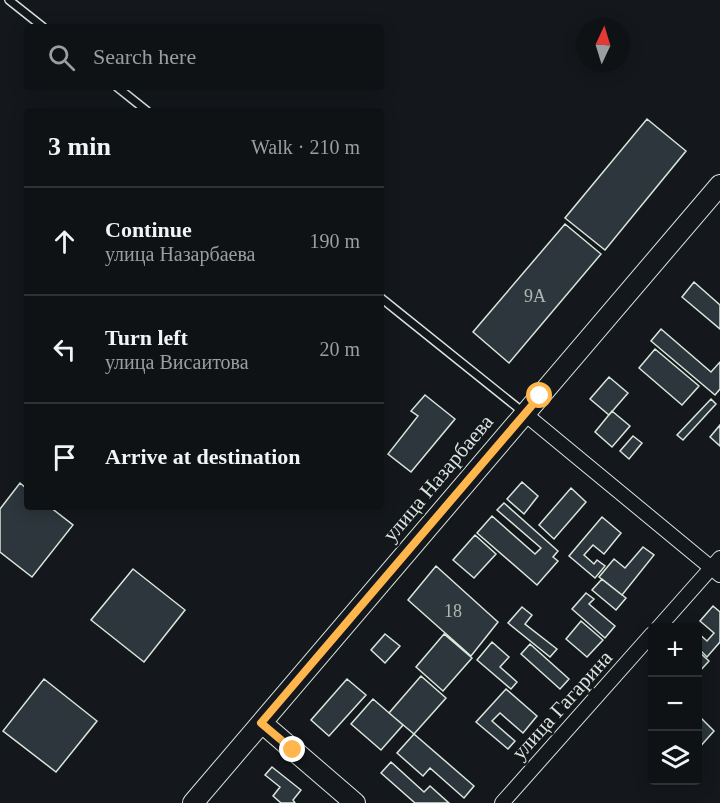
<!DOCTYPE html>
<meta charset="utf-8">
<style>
:root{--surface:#0f1215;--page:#1d2022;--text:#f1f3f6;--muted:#9b9ea0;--line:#2f3234}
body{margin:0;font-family:"Times New Roman",serif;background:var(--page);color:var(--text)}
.controls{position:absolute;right:18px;bottom:18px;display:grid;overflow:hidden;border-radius:6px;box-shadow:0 3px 15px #0003}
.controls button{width:54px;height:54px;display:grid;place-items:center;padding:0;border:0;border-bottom:2px solid var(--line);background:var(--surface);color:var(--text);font:30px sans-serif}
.compass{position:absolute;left:576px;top:18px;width:54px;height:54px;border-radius:50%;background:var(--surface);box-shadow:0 3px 15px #0003;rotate:4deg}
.stop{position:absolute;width:18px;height:18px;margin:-14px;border:4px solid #ffb74d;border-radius:50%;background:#fff}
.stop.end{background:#ffb74d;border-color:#fff;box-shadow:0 2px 6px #0008}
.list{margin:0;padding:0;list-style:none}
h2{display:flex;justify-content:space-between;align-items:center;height:78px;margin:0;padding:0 24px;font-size:26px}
h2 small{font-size:20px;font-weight:400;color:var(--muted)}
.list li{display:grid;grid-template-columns:39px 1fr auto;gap:18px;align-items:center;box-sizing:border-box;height:108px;padding:0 24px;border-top:2px solid var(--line)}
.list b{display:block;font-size:22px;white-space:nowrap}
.list p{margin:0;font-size:20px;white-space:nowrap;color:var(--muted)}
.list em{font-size:20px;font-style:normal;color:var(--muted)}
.icon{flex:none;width:33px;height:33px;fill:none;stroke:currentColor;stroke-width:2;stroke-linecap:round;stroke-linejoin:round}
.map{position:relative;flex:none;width:720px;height:803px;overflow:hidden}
.search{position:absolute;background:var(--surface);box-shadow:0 3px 15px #0003;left:24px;top:24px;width:360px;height:66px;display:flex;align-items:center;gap:15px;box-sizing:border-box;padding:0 21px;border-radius:6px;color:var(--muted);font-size:22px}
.panel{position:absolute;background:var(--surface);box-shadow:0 3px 15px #0003;left:24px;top:108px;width:360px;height:402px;border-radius:6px}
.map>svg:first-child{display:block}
.building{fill:#2c363c;stroke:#d8e6dc;stroke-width:1.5}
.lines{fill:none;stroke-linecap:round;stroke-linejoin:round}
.service-casing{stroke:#d8e6dc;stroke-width:10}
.minor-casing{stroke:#d8e6dc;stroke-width:16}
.secondary-casing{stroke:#d8e6dc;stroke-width:22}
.service{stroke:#14181c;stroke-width:7}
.minor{stroke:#14181c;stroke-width:14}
.secondary{stroke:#14181c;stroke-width:20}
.route{stroke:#ffb74d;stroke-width:8}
.labels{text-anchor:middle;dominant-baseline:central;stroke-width:4.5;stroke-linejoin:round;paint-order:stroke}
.number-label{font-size:18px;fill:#adbab4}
.street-label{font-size:21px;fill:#d8e6dc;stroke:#14181c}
</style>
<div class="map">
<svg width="720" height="803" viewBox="0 0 720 803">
<rect width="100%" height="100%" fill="#14181c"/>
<path class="building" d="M647,119L686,151L605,250L565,218Z
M565,224L601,254L509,363L473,332Z
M694,282L720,305V329L682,297Z
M661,329L711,372L720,362V389L715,395L651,341Z
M655,349L699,386L682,405L639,368Z
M609,377L628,393L609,415L590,399Z
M425,395L455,419L411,472L388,454L418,416L411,411Z
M711,399L716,404L683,440L677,435Z
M612,411L630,426L612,447L595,432Z
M720,425V446L710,437Z
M633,436L642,443L629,459L620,451Z
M522,482L538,496L524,514L507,499Z
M20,483L27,489V507H50L73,525L32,577L0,552V509Z
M571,488L586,502L554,539L539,525Z
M504,503L558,551L553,557L558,561L537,585L477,533L492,516L535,554L541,548L497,510Z
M602,517L621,533L604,554L593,545L584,555L594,564L597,560L605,566L595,578L569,556Z
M475,535L496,554L474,578L453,560Z
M643,547L654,555L622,595L599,577L614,559L625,568Z
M436,566L498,622L471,656L408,600Z
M133,569L185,610L144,662L91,620Z
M602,579L626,598L616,610L592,590Z
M586,593L594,599L589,604L615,626L605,638L572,609Z
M713,606L720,612V642L707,657L698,648V633L707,641L714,633L700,621Z
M522,607L532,615L525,624L557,649L550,657L508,623Z
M581,621L603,640L587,657L566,639Z
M385,634L400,646L385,663L371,650Z
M444,634L472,658L443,691L416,667Z
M492,642L509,657L500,667L517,682L511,689L477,660Z
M530,644L569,679L560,689L521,654Z
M698,651L709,661L698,673Z
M421,676L446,698L414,734L389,713Z
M44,679L97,721L56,772L3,731Z
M347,679L366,695L329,736L311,720Z
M506,689L537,716L523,733L500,713L492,721L515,741L508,749L476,722Z
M373,699L403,725L381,750L351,724Z
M698,715L714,731L698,749Z
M414,734L474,786L464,798L430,768L423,776L397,753Z
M391,762L424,792L430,786L449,803H415L381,773Z
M272,767L301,790L293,800L295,803H281L273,796L280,787L265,775Z"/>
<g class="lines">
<g class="service-casing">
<path id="service" d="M9,0L43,27
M117,87L147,111
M381,298L523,412"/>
</g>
<g class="minor-casing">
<path id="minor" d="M525,414L720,575
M658,628L720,558
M502,803L652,634"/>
</g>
<g class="secondary-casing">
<path id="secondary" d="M262,723L355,803
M193,803L720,185"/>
</g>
<use href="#service" class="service"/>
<use href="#minor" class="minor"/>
<use href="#secondary" class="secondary"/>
</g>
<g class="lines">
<path class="route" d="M293,750L261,723L540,396"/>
</g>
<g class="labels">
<g class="number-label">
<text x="535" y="296">9А</text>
<text x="453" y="611">18</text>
</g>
<g class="street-label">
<text transform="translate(438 478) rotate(-50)">улица Назарбаева</text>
<text transform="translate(562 705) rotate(-48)">улица Гагарина</text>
</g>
</g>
</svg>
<div class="controls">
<button>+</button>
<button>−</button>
<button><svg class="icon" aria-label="layers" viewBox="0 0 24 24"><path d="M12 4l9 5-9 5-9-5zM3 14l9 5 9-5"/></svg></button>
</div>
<svg class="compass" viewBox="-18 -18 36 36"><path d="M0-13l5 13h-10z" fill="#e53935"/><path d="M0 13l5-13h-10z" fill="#9b9ea0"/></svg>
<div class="stop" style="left:540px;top:396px"></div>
<div class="stop end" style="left:293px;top:750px"></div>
<div class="search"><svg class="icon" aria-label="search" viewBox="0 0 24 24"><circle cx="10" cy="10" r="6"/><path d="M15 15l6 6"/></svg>Search here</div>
<section class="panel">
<h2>3 min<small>Walk · 210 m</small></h2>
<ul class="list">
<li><svg class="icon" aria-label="ahead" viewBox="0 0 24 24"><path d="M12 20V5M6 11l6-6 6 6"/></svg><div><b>Continue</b><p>улица Назарбаева</p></div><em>190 m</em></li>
<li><svg class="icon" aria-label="left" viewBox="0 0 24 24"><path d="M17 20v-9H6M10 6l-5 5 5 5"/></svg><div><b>Turn left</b><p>улица Висаитова</p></div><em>20 m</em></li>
<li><svg class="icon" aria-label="arrive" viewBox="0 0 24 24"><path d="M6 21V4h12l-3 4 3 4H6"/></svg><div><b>Arrive at destination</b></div></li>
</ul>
</section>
</div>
